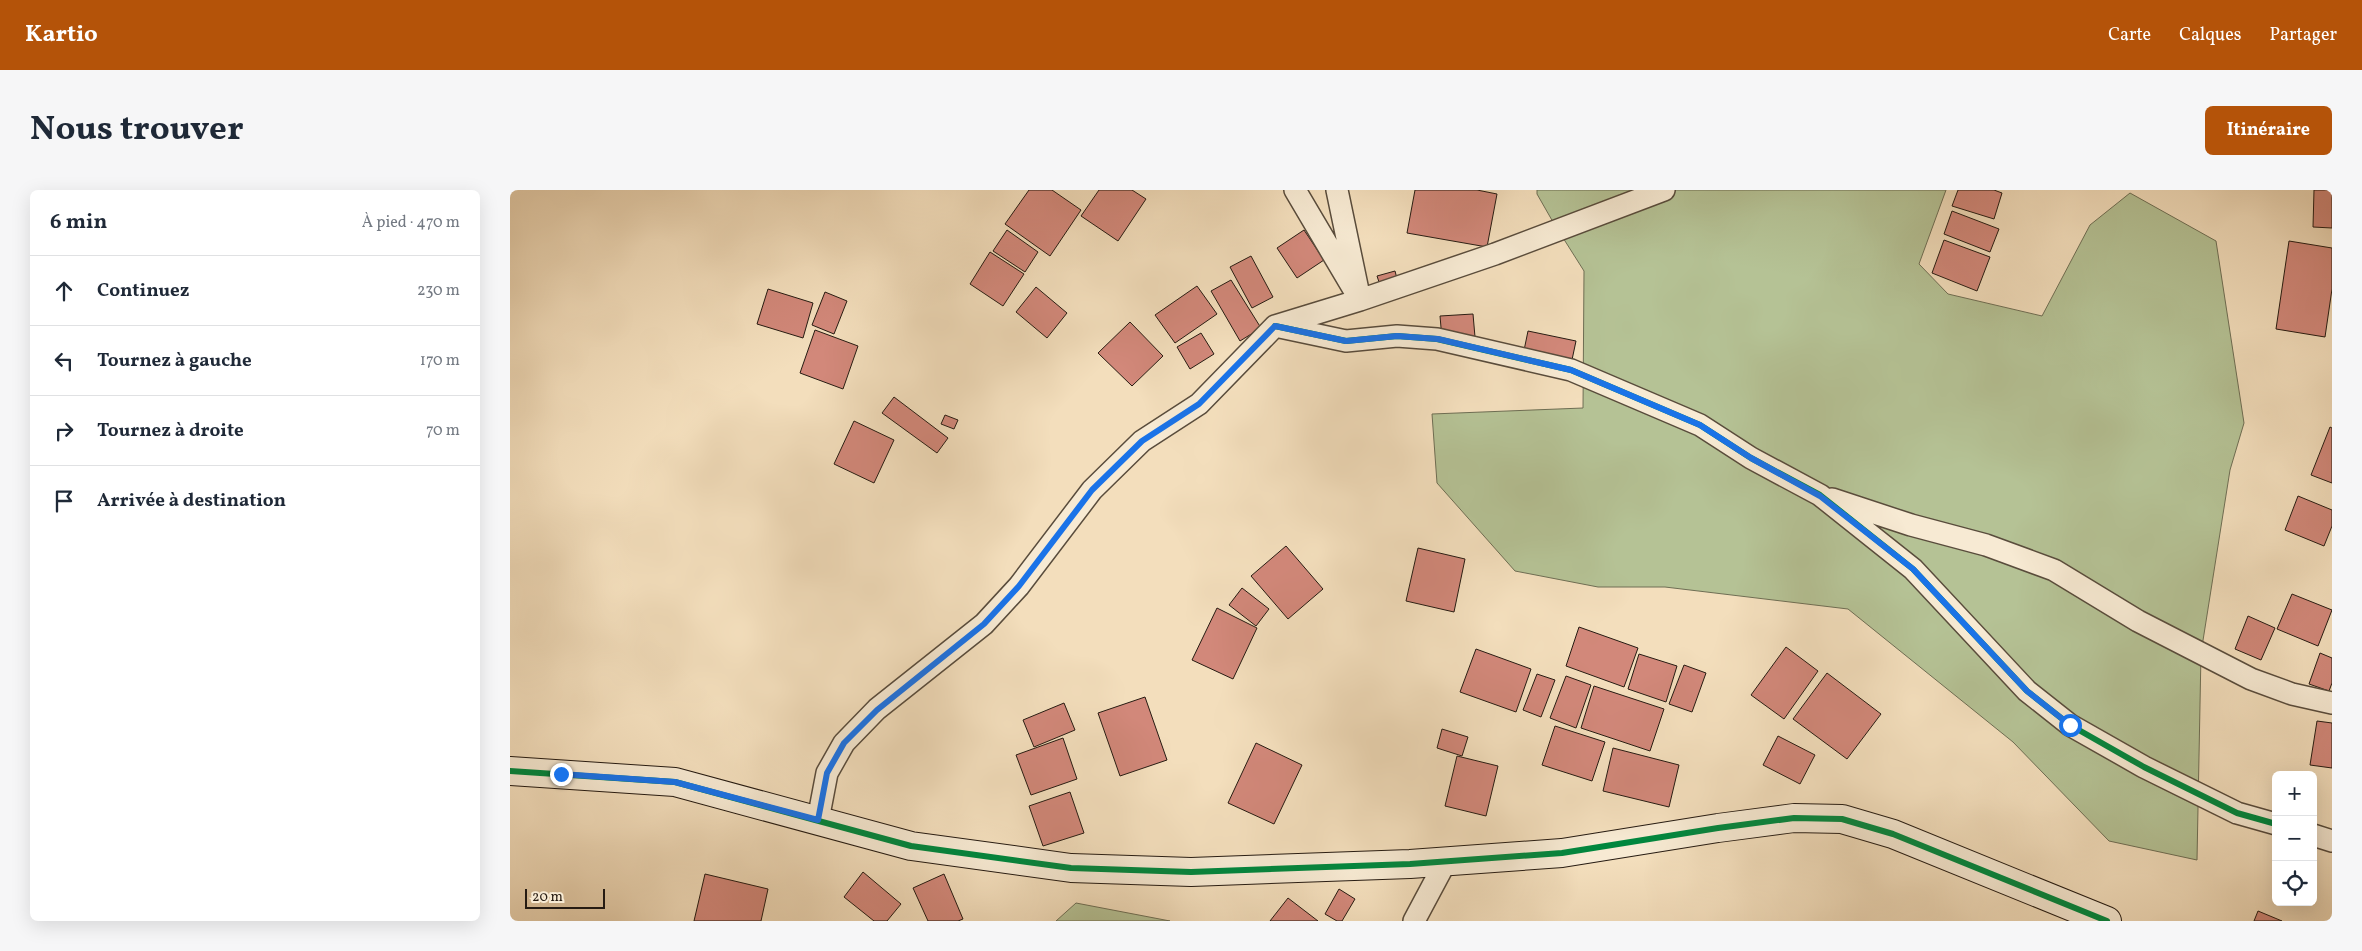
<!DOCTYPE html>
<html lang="fr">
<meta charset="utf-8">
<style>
:root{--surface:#fff;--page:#f6f6f7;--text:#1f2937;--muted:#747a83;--line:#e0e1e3;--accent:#b45309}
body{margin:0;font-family:Vollkorn,serif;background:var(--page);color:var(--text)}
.controls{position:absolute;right:15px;bottom:15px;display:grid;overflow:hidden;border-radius:8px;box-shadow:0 5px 20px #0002}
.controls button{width:45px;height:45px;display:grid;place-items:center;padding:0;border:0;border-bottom:1px solid var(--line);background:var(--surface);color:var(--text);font:25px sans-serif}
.scale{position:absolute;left:15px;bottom:12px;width:80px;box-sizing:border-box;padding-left:5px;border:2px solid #261b12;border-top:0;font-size:14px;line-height:18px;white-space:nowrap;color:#261b12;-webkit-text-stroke:4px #f7ead3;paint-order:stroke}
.stop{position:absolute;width:15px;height:15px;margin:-11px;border:4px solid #1a73e8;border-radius:50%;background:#fff}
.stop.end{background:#1a73e8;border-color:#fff;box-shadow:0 1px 5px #0008}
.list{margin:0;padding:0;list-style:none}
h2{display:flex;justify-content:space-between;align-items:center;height:65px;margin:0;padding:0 20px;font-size:21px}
h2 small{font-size:16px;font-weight:400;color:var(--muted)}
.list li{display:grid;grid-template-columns:32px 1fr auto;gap:15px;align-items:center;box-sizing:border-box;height:70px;padding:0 20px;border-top:1px solid var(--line)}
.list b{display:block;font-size:19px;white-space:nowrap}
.list em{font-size:16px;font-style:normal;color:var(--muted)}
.icon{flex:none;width:28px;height:28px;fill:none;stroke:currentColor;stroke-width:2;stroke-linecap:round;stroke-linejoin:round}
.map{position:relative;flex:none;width:1822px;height:731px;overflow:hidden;border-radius:8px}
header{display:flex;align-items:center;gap:30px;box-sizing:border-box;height:70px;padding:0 25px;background:var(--accent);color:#fff}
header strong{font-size:24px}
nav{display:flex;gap:28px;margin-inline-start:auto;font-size:18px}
.intro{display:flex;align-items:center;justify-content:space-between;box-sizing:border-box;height:120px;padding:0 30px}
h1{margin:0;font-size:35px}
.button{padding:12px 22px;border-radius:8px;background:var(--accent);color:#fff;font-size:18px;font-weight:700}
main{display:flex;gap:30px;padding:0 30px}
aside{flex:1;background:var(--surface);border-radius:8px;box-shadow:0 5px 20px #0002}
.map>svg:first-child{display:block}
.green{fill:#b5c295;stroke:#6e6e54}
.building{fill:#d2887a;stroke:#261b12}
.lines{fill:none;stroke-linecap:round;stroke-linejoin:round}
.street-casing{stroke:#594c3c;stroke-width:24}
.secondary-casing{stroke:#261b12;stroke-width:30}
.street{stroke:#f7ead3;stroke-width:21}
.secondary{stroke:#f7ead3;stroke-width:28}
.cycleway-casing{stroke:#f7ead3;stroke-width:9}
.cycleway{stroke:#00873e;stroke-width:6}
.route{stroke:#1a73e8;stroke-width:6}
</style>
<header>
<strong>Kartio</strong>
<nav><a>Carte</a><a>Calques</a><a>Partager</a></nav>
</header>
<div class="intro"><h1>Nous trouver</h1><a class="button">Itinéraire</a></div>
<main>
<aside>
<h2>6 min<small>À pied · 470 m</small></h2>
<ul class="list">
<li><svg class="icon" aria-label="ahead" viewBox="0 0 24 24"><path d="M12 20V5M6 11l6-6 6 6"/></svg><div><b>Continuez</b></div><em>230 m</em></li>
<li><svg class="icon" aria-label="left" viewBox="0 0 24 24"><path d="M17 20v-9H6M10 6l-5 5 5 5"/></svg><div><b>Tournez à gauche</b></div><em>170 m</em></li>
<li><svg class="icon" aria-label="right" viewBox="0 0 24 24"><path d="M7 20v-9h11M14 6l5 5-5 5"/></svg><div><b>Tournez à droite</b></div><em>70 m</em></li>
<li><svg class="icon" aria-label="arrive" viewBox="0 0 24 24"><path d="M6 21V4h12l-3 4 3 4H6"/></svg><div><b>Arrivée à destination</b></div></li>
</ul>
</aside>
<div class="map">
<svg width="1822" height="731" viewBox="0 0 1822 731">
<rect width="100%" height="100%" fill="#f3debc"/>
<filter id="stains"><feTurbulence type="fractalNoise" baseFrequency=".004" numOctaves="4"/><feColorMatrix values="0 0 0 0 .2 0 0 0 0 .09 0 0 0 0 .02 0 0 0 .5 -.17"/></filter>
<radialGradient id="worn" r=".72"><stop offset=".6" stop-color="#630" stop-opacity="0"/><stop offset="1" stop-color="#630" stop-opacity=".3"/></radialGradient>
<path class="green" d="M1027,0H1436L1409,74L1438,104L1532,126L1580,35L1620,3L1706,51L1734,233L1720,280L1691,463L1687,670L1599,651L1503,552L1338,419L1155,397H1088L1005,381L927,293L922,224L1073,218L1074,81L1043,32L1027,4Z
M566,713L660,731H546Z"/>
<path class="building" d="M519,0H542L571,20L540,66L495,34Z
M589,0H622L636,9L608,51L571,26Z
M905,0H967L987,4L977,57L897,43Z
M1448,0H1484L1492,3L1484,29L1442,16Z
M1804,0H1822V38L1803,37Z
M1442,21L1489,39L1480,62L1434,44Z
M497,40L528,62L515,82L483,61Z
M794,40L814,70L787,88L767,58Z
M1434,50L1480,67L1467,101L1422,83Z
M1779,51L1822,58V99L1815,147L1766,139Z
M480,62L514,84L493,116L460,94Z
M741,66L763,107L742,118L720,77Z
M885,81L889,96L872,101L867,86Z
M721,90L751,138L730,151L701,101Z
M687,96L707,124L665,153L645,125Z
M526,97L557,123L537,148L506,122Z
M258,99L303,113L293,148L247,134Z
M315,102L337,111L324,144L302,135Z
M963,124L965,147L932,149L930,126Z
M620,132L653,166L622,196L588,163Z
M305,140L348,156L333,199L290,183Z
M1018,141L1066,151L1059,184L1011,175Z
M691,143L704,164L680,179L667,157Z
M384,207L438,248L427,263L372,223Z
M435,225L448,230L444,239L431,234Z
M344,231L384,250L364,293L324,274Z
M1820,237L1822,238V293L1801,285Z
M1788,306L1822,320V336L1814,356L1775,340Z
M776,356L813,399L778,429L741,386Z
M908,358L955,369L944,422L896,411Z
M732,398L759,419L746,436L719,415Z
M1782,404L1822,420L1808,456L1767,439Z
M707,418L747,438L723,489L682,470Z
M1738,426L1765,438L1751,470L1725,459Z
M1069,437L1128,458L1114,497L1056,476Z
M1276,457L1308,481L1274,529L1241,505Z
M966,459L1021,479L1006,522L950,502Z
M1810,463L1822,468V493L1819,501L1799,494Z
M1129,464L1167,476L1156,512L1118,499Z
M1174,475L1196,483L1182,522L1159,514Z
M1317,483L1371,524L1337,569L1283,529Z
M1027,484L1045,490L1031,527L1013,520Z
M1056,486L1081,495L1066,538L1040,528Z
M1084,496L1154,519L1140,561L1071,538Z
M635,507L657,570L610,586L588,523Z
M554,513L565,540L524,557L513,530Z
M1807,531L1822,533V578L1800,575Z
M1045,536L1095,552L1082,591L1032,575Z
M932,539L958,547L952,566L927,558Z
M1268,546L1305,565L1290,594L1253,575Z
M553,548L567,589L521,605L506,565Z
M746,553L792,575L764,634L718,613Z
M1103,558L1169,575L1159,617L1093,601Z
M947,566L988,576L976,626L935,616Z
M560,602L574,643L533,656L519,616Z
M353,682L391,714L377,731H364L334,707Z
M195,684L258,699L251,731H184Z
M434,684L453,729L448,731H418L403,698Z
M829,699L845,709L832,731H827L815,724Z
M778,708L808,731H760Z
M1748,721L1772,731H1744Z"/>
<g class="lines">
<g class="street-casing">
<path id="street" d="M785,0L850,110L827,0
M765,136L836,151L887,146L927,149L1061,180L1190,235L1241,268L1310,305L1403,379L1517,501L1560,535L1634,577L1727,623L1766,634
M1322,309L1401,335L1476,355L1544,380L1628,431L1741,489L1782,504L1822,513
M308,630L317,583L334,553L367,519L474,434L509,396L582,300L632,251L689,214L765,136L850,110L985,64L1154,0
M1803,645L1822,651
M904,731L936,671"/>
</g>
<g class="secondary-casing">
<path id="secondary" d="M0,581L165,592L401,656L561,678L681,682L900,674L1052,663L1208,638L1284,628L1332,629L1383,644L1597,731"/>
</g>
<use href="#street" class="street"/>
<use href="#secondary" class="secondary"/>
<g class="cycleway-casing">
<path id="cycleway" d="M765,136L836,151L887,146L927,149L1061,180L1190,235L1241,268L1310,305L1403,379L1517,501L1560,535L1634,577L1727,623L1766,634
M0,581L165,592L401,656L561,678L681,682L900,674L1052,663L1208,638L1284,628L1332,629L1383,644L1597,731"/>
</g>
<use href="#cycleway" class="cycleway"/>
</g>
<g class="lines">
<path class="route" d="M51,584L165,592L308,630L317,583L334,553L367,520L474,434L509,396L582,300L632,251L689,214L765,136L836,151L887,146L928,149L1061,180L1190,235L1241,268L1310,306L1403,379L1517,501L1560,535"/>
</g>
<rect width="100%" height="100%" filter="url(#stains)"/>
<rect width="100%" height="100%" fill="url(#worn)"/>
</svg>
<div class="controls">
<button>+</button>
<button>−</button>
<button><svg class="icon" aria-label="locate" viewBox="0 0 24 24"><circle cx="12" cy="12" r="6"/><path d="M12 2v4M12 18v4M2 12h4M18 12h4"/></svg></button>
</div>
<div class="scale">20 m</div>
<div class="stop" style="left:1560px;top:535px"></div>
<div class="stop end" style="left:51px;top:584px"></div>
</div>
</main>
